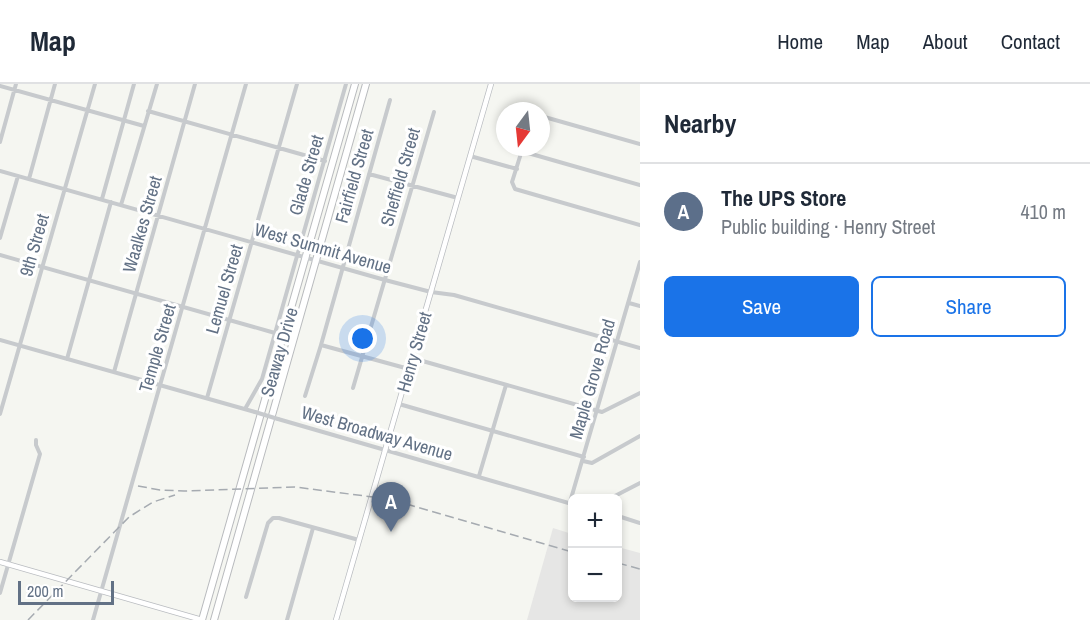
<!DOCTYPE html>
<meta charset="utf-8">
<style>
:root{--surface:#fff;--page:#f2f2f3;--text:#1f2937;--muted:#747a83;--line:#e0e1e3;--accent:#1a73e8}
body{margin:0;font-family:"Archivo Narrow",sans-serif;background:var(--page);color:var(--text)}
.controls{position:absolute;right:18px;bottom:18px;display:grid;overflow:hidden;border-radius:9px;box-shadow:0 3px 9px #0003}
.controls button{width:54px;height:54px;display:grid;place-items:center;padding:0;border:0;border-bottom:2px solid var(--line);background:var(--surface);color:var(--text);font:30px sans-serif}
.compass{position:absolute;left:496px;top:18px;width:54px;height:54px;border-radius:50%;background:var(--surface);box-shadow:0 3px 9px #0003;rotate:195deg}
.scale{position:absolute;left:18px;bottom:15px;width:96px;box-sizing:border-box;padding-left:6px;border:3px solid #627185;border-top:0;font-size:16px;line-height:21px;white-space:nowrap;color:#627185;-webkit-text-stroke:4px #fff;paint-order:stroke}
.you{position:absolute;left:363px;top:255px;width:21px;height:21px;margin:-15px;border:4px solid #fff;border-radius:50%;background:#1a73e8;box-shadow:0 0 0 9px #1a73e833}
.badge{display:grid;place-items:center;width:39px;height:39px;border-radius:50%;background:var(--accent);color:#fff;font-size:20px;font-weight:700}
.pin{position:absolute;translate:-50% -50px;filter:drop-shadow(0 2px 3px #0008)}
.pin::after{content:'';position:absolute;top:32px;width:21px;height:18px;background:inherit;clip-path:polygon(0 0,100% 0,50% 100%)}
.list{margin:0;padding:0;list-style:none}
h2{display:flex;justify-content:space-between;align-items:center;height:78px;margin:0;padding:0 24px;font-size:26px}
h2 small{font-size:20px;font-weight:400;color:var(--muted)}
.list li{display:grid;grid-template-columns:39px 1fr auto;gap:18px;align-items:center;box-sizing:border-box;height:96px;padding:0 24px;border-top:2px solid var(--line)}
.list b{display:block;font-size:22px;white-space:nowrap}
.list p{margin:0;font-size:20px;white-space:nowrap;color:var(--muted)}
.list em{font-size:20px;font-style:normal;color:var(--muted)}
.actions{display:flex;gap:12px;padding:18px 24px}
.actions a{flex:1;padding:14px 0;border:2px solid var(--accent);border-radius:9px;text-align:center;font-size:21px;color:var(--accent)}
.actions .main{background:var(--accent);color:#fff}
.map{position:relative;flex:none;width:640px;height:536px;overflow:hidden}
header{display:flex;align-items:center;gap:36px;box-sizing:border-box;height:84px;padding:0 30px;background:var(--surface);border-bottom:2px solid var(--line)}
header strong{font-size:28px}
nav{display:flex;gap:33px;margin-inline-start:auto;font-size:21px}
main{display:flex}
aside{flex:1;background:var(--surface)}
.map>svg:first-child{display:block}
.built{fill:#e6e6e5}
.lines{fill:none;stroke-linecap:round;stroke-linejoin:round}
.major-casing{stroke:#b9bcc0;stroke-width:6}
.highway-casing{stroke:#b9bbbe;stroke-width:8}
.minor{stroke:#c7cacd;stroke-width:4}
.major{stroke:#fff;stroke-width:4.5}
.highway{stroke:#fff;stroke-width:6}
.rail{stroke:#a6abb1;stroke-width:1.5;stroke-dasharray:9 4.5;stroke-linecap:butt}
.minor-bridge{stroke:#c7cacd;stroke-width:4}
.labels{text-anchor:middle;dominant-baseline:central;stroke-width:6;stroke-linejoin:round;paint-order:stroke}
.street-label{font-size:18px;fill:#627185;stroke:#fff}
</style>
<header>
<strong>Map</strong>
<nav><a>Home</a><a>Map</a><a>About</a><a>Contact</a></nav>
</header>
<main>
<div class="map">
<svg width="640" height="536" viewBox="0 0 640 536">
<rect width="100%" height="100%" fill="#f5f6f1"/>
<path class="built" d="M553,444L572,450V514H618V463L640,469V536H527Z"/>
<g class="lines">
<g class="major-casing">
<path id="major" d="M0,478L202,536
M336,536L491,0"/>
</g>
<g class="highway-casing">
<path id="highway" d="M202,536L355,0
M214,536L366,0"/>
</g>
<path class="minor" d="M0,2L144,42
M148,27L325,77
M541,32L640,60
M0,58L16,0
M523,63L512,98L515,105L640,141
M521,67L640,101
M470,72L517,85
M0,87L385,196L431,208L454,211L640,264
M369,90L458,114
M29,95L55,0
M102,115L134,0
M121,121L157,0
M0,154L18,92
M0,171L275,249
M629,219L640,222
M0,256L255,328
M321,261L409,285
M412,274L602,328L640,309
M67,275L111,118
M114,288L195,0
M353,304L434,28
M305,312L321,261L390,16
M207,314L297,0
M399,320L584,373
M245,325L262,295L346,0
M0,330L95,0
M278,335L572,420
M583,377L592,379L640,352
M479,392L506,301
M611,414L640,399
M570,418L640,178
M618,432L640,439
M0,509L40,370L36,361V356
M246,513L268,439L273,434H279L359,456
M93,536L246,0
M287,536L313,444"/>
<use href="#major" class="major"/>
<use href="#highway" class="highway"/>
<path class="rail" d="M138,402L160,406L184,407L295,403L373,413L410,421L572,468
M618,479L640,485
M28,536L129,433L153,418L175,411"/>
<path class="minor-bridge" d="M255,328L278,335"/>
</g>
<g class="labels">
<g class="street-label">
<text transform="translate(306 91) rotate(-74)">Glade Street</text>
<text transform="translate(354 92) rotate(-74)">Fairfield Street</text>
<text transform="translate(400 93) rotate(-74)">Sheffield Street</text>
<text transform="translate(142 140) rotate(-74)">Waalkes Street</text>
<text transform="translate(34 161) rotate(-74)">9th Street</text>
<text transform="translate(323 164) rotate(16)">West Summit Avenue</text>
<text transform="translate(224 205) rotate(-74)">Lemuel Street</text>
<text transform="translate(157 264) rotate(-74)">Temple Street</text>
<text transform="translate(279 268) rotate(-74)">Seaway Drive</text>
<text transform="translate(414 268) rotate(-74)">Henry Street</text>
<text transform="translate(592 295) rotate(-74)">Maple Grove Road</text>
<text transform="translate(377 349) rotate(16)">West Broadway Avenue</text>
</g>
</g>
</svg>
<div class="controls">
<button>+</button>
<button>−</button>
</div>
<svg class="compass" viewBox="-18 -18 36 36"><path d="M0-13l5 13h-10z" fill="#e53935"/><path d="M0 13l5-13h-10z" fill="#747a83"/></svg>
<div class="scale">200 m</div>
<div class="you"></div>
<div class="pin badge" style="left:391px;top:448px;background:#5c6f8a">A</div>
</div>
<aside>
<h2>Nearby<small></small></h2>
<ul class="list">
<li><span class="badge" style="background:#5c6f8a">A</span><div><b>The UPS Store</b><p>Public building · Henry Street</p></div><em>410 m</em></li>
</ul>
<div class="actions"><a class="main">Save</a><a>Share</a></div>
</aside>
</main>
